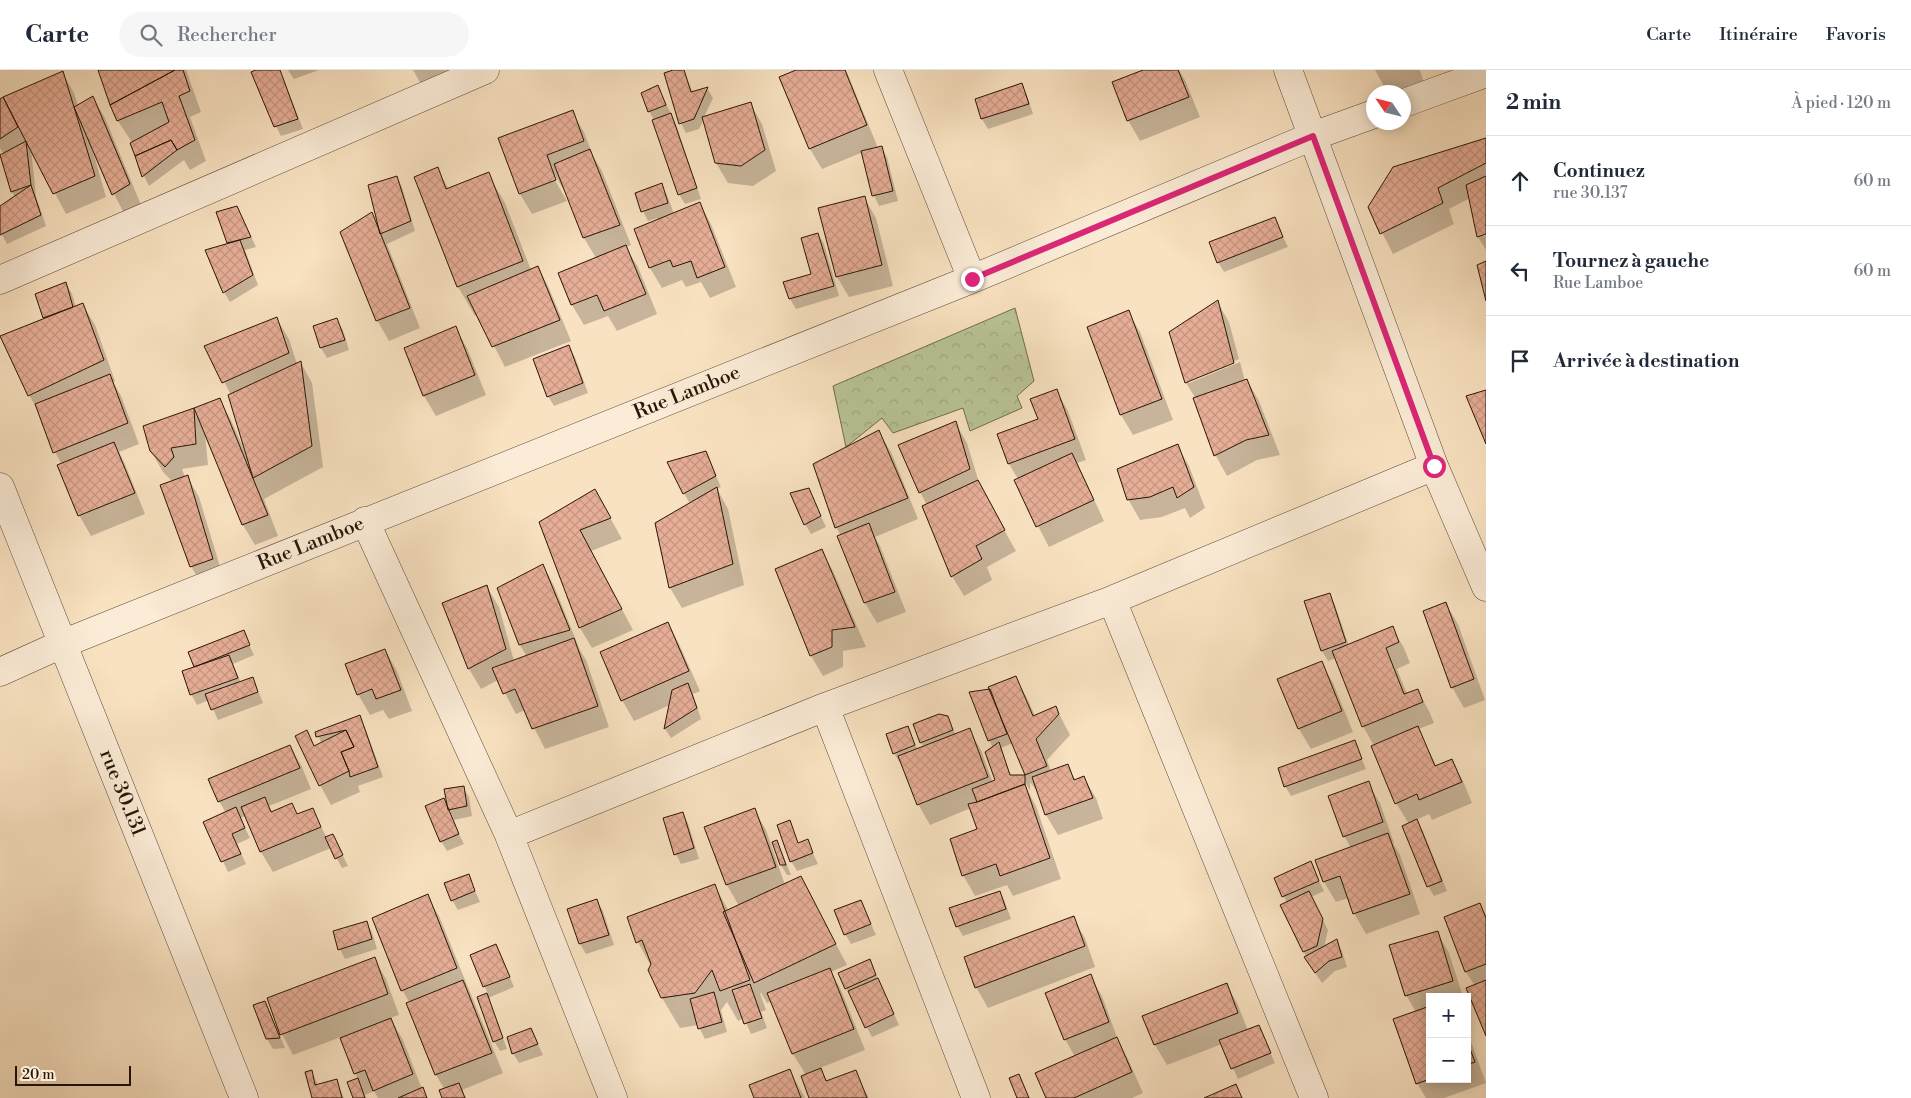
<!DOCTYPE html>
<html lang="fr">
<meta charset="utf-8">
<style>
:root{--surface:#fff;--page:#f6f6f7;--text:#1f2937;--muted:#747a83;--line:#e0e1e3}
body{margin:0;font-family:"Libre Bodoni",serif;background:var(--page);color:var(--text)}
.controls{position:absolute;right:15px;bottom:15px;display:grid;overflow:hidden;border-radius:0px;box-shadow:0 2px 12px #0003}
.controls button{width:45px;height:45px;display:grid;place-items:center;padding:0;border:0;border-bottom:1px solid var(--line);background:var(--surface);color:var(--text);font:25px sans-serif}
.compass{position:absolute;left:1366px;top:15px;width:45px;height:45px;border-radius:50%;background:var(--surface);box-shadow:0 2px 12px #0003;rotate:305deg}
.scale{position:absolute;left:15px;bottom:12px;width:116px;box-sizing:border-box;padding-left:5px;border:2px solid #291507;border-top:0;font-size:14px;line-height:18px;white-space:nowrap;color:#291507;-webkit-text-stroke:4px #fbecd7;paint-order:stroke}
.stop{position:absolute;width:15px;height:15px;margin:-11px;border:4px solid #db2777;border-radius:50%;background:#fff}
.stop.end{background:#db2777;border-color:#fff;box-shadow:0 1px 5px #0008}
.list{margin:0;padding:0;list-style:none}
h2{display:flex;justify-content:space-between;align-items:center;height:65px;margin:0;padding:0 20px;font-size:21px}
h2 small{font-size:16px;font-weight:400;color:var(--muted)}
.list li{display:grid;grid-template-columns:32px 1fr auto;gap:15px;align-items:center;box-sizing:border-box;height:90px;padding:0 20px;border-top:1px solid var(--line)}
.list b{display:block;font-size:19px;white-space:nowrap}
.list p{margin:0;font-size:16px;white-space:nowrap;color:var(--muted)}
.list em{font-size:16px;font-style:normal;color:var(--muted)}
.icon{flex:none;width:28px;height:28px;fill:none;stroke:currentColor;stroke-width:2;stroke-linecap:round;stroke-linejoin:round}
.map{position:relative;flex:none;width:1486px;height:1028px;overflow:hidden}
header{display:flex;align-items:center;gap:30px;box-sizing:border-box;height:70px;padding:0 25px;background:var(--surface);border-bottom:1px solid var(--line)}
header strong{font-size:24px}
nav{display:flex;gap:28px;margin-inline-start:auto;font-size:18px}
.search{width:350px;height:45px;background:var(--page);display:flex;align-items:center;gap:12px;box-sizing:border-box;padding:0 18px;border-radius:28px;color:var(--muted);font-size:19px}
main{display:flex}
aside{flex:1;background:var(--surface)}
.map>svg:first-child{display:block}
.park{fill:url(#park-crowns);stroke:#716c4e}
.shadow{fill:#0003;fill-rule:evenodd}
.building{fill:url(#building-cross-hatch);stroke:#291507}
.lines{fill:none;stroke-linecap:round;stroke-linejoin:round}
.minor-casing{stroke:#5d4836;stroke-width:29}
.minor{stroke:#fbecd7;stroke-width:28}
.route{stroke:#db2777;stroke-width:6}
.labels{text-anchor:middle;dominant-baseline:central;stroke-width:4.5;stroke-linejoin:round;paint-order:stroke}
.street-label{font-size:20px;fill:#291507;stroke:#fbecd7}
</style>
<header>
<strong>Carte</strong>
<div class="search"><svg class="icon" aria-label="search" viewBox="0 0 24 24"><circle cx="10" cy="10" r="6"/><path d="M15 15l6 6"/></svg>Rechercher</div>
<nav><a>Carte</a><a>Itinéraire</a><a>Favoris</a></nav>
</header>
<main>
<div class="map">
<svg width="1486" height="1028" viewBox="0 0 1486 1028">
<defs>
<pattern id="park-crowns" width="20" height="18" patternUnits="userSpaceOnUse" patternTransform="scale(1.25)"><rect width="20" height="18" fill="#b9c496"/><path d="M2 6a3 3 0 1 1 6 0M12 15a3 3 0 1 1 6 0" fill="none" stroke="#9fa880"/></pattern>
<pattern id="building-cross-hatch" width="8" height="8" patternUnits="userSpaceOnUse" patternTransform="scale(1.25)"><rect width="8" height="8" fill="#e7ae97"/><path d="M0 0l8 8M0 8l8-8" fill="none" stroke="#c69581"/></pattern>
</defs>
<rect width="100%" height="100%" fill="#f9e2c1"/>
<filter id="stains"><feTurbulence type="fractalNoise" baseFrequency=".004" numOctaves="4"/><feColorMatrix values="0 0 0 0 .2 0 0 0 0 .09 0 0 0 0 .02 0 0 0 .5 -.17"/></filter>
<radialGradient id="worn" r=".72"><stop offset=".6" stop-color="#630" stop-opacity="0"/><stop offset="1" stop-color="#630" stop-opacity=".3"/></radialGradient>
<path class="park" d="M1015,238L1034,311L1017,326L1022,338L970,361L963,338L893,363L882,348L846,377L833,316Z"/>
<path class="shadow" d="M99,0H186L201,42L190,47L206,91L190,100L184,90L149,116L144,106L131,71L118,51Z
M260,0H280L303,59L281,66L276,56Z
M288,0H319L294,9Z
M413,0H458L422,16Z
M677,0H684L693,23L707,18L713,28L704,47L750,33L762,54L776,101L753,116L728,113L716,93L704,49L699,59L686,63L681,53Z
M799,0H846L878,78L881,77L887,87L898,131L879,136L874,125L863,82L822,99L810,79L781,7Z
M1147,0H1179L1185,10L1200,47L1140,71L1128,50Z
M1375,0H1420L1424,13L1387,22Z
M62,2L74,23L78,36L93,28L105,48L141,135L125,145L114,124L93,78H92L106,127L66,144L31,78L36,126L46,156L7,174L0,161V137L15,127L12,122L4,84L0,78V29Z
M1021,15L1027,25L1033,44L988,59L982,49L976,29Z
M658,17L676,54L701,129L685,134L679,124L654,50L649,41Z
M572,42L584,62L593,86L602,101L631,175L626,177L638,197L657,244L617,261L608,246L584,255L572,235L560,204L596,188L584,168L570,130L554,104L552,105L567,131L532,144L520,124L500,69Z
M1486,70V163L1483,164V166L1486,165V180L1478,167L1470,128L1449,139L1454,154L1393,184L1369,137Z
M437,99L449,119L488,104L505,133L531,200L538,197L549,218L571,271L505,297L478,245L475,246L458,217L416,107Z
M397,107L402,117L415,161L387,174L420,258L389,271L377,250L371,144L379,158Z
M661,115L667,125L674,144L700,134L711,154L736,217L710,228L701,212L686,217L682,210L662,218L650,198L635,159L658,151L657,148L648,151L643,141Z
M864,127L876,148L893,216L849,227L837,207L820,139Z
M237,137L256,177L245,180L258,215L230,232L224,222L229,174L218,143Z
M1274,148L1288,177L1224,202L1218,192Z
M818,164L824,174L839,226L796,239L790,229L785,213L813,205Z
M66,213L72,224L76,237L83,235L95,255L115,311L113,312L121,326L139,374L119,382L125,394L145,444L91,466L79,445L62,395L55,382L41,346L29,325L45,248L37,225Z
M1217,231L1229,252L1239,289L1189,310V313L1240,292L1245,311L1247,310L1259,331L1280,385L1257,390L1227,406L1216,386L1194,329H1196L1186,313L1170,263Z
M1128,242L1140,262L1173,350L1133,365L1121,345L1088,257Z
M277,249L289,269L297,294L301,293L312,313L323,397L264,429L278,466L255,475L243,455L205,364L208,395L182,399L185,407L187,406L199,427L224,510L203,517L191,496L173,412L163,402L151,381L193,340L196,344L219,329L231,350L245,382L246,381L231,325L206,276Z
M337,250L343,260L349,280L327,288L321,278L314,257Z
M455,257L467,278L486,325L436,346L424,326L405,278Z
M569,277L575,287L588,323L554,336L548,326Z
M1056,320L1068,341L1086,390L1077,393L1104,451L1049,477L1038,456L1016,410L1018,409L1009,394L998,365L1040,350Z
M955,352L967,373L981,419L1016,481L987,497L992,510L964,526L952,506L927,435L920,422Z
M879,362L891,382L918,449L875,467L880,476L906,542L877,553L865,533L839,467L841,466L836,457Z
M1177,375L1189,396L1205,438L1190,448L1185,438L1162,447L1140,450L1128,429Z
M705,382L721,417L717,419L728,439L744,515L682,538L670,518L657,454L690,434L684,423Z
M808,419L826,457L811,464L805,454Z
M607,442L622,469L591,481L633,560L592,578L580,558L541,453Z
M821,480L833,501L866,577L843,581V597L823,606L811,586L776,499Z
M543,495L554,516L580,580L586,590L609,657L545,679L525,640L516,644L498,610L481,619L469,599L443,534L487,517L499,537L514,591L527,587L520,575L499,518Z
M1329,525L1335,535L1349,576L1392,558L1404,578L1410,593L1397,599L1407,624L1417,620L1429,641L1434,653L1418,659L1437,697L1451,691L1463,711L1472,733L1432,750L1429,744L1416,750L1423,761L1447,821L1434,826L1428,816L1409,754L1396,733L1374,676L1363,656L1336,588L1328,591L1322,581Z
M1446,534L1458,554L1485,630L1464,638L1452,617Z
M668,553L679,574L700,621L693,624L701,649L671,668L665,659L670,635L634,651L622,630Z
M243,562L254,585L233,594L241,613L253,609L263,633L218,650L209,630L197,635L191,624L196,598L190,583Z
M385,580L397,601L412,641L389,649L383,640L370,645L358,624Z
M1321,593L1333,613L1353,662L1311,679L1299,659L1279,609Z
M1015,607L1027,628L1035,646L1056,638L1070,665L1047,690L1051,701L1067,695L1076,711L1084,708L1096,728L1103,749L1058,765L1046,745L1039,724L1030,712V721L1026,713L997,723L1025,716L1036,736L1061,809L1013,826L1007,815L975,826L963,805L978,760L971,738L930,755L918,734L902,692L900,693L894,683L907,658L918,680L924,677L921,672L947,647L956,665L969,660L981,680L993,713L997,711L993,678L989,670L991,620ZM1013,673L1026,705V706H1011L1001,678Z
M359,647L365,657L383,707L358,716L360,722L331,735L320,715L306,662L315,677L322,674L318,666Z
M1354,671L1366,699L1291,726L1285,716Z
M290,676L302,697L311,719L269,736L273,743L297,745L312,739L327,768L333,766L348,796L342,798L331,778L273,802L261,782L246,746L240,748L250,768L237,774L246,794L228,802L205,753L226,743L219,731Z
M1368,713L1380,733L1394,773H1393L1400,785L1420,844L1366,864L1354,843L1349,828L1336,832L1324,812L1351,778L1344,766Z
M463,717L469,727L472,746L454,750L449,739Z
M446,739L464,774L447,781L441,771Z
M754,739L766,760L785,815L812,828L847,895L831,902L841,920L865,980L820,998L828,1012L855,1002L869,1028H811L806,1005L793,984L772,931L767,933L761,923H760L766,940L761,942L767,958L751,964L744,948L738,951L727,932L721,940L727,962L705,969L698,955L680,958L662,928L649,900L651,896L638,872L629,848L714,815L729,841L739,836L727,815L706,758Z
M682,743L688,753L699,789L681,794L676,784Z
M789,752L799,774L807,771L818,794L797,801L791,791Z
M777,772L782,782L791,805H787L781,795Z
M1310,793L1324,821L1311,827L1328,860L1324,878L1336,871L1342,881L1347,897L1335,901L1322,913L1311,897L1282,835L1287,833L1275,808Z
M468,805L480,832L458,840L452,830Z
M1000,822L1005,832L1011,849L963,866L957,856Z
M427,826L439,846L503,1003L462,1020L466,1028H443L445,1020L436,1005L408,933H410L402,920Z
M597,831L603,841L614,875L586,884L580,874L569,839Z
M861,831L876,865L851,874L845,864Z
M1480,835L1486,845V963L1475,916L1466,902L1445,848Z
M1073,848L1085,868L1095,897L988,938L976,917Z
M366,852L372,862L377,879L345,889L340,879Z
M1437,862L1449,883L1463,927H1430V1009H1467V961L1486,1013L1444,1028H1426L1417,1013L1416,942L1406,925Z
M472,886H501L514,917L488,928L507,979L500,981L494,971L479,927L488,924Z
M374,888L386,909L399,945L390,948L403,970L422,1019L428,1028H378L374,1021L365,1025L366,1028H355L358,1010L341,967L293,985L282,964Z
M870,891L899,955L872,967L846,918Z
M1090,906L1102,926L1119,973L1128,989L1143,1023L1132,1028H1048L1075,987L1065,969Z
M1227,915L1238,935L1248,961L1259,957L1275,993L1238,1009L1222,974L1167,995L1155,975L1144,946Z
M264,932L270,942L285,978L273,979L267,969Z
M531,959L543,985L519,993L513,983Z
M790,1001L805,1028H755Z
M312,1002L318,1015L336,1010L344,1028H313Z"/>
<path class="building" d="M98,0H175L110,35Z
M175,0H183L190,21L179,26L195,70L177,80L171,70L135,86L130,73L169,52L162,32L117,51L110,35Z
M256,0H280L298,49L274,57L251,2Z
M673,0H684L691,22L708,17L694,49L679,54L664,3Z
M796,0H845L867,55L809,79L779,7Z
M1143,0H1178L1189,27L1127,51L1112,12Z
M63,1L95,106L53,124L3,27Z
M1022,13L1029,34L981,49L975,29Z
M658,15L666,35L648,42L641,23Z
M93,26L130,114L112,125L74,37Z
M3,27L18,57L0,69V29Z
M751,32L765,80L741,96L715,93L702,47Z
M573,40L584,71L547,85L556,110L519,124L498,68Z
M671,43L697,118L678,125L652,50Z
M1486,68V93L1438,118L1443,133L1380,164L1368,137L1393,97Z
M171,70L177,80L142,107L135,86Z
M26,71L31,115L11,122L0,85Z
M882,76L893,121L872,126L861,81Z
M590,79L620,155L583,168L554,94Z
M438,97L446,119L489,102L523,191L457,217L414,107Z
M397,106L411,151L380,164L368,115Z
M1486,106V164L1477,167L1466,115Z
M662,113L668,133L641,142L635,123Z
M31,115L41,145L0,165V136Z
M865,126L882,195L836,207L818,138Z
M700,132L725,197L697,208L691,191L673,197L670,190L649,198L634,159Z
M237,136L251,167L227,173L216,142Z
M372,142L410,238L376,251L340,162Z
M1275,147L1283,167L1217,193L1209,172Z
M818,163L834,216L789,229L783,212L811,204L801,168Z
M240,170L253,205L223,223L205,180Z
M626,175L646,224L604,241L597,225L571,235L558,203Z
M1486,191V231L1477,195Z
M538,196L560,250L492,277L467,226Z
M66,212L73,237L43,248L35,224Z
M1218,230L1234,293L1185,313L1169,262Z
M83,233L104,290L28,326L0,266Z
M1129,240L1162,329L1120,345L1087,257Z
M277,247L289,283L222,313L204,276Z
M337,248L345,270L320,278L313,256Z
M456,256L475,305L423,326L404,278Z
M569,275L583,313L547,327L533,289Z
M301,291L312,376L253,408L228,325Z
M110,304L128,353L53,383L35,334Z
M1247,309L1269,365L1246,370L1214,386L1193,328Z
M1057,319L1075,369L1008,394L997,364L1038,349L1030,329Z
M1486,320V374L1466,326Z
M220,328L268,445L242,455L194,338Z
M194,338L196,374L171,378L174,387L165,397L150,381L143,356Z
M956,351L970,399L919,423L898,375Z
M879,360L908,428L835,458L813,394Z
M114,372L135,423L78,446L57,395Z
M1178,374L1194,417L1177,428L1173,417L1150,427L1127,430L1117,399Z
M706,381L716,406L683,424L667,392Z
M1072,383L1094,430L1036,457L1014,410Z
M188,405L213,489L190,497L160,415Z
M978,410L1005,460L976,476L982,489L951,507L922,436Z
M717,417L733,494L669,518L655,453Z
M809,418L821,446L804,455L790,423Z
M595,419L611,448L580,460L622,539L579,558L539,452Z
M869,453L895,522L864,533L837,466Z
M822,479L855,557L832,560V577L810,586L775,499Z
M543,494L570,560L519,575L497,518Z
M487,515L506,579L468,599L442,533Z
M1330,523L1346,572L1321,581L1304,531Z
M1446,532L1474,609L1451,618L1423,541Z
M668,552L689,601L621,631L600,582Z
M1393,556L1399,572L1386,578L1404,624L1418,619L1423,632L1362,657L1332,581Z
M244,560L250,575L194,597L188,582Z
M574,568L598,636L532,659L515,619L503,624L492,598Z
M385,579L401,620L376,629L372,619L357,625L345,594Z
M229,585L238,608L190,625L182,601Z
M1322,591L1342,641L1298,659L1277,609Z
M1016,606L1033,646L1056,636L1059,644L1036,669L1047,696L1025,705L988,617Z
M253,607L258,622L211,640L205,624Z
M688,613L697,638L664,659L672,620Z
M990,619L1007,664L988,671L969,622Z
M939,644L948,646L953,660L920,673L913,654Z
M360,645L378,697L350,707L349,701L341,682L354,677L346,660L316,667L315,662Z
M908,656L915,675L893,684L886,664Z
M1418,656L1435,696L1452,689L1462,712L1419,730L1417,724L1395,734L1371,676Z
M970,658L988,707L917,735L898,686Z
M307,660L314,676L346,660L354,677L341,682L349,701L319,716L295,666Z
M1355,670L1362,689L1284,717L1278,698Z
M999,672L1010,705H1025V714L977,732L972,719L995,710L985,682Z
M290,675L300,698L218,732L208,709Z
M1068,694L1074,710L1084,706L1093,728L1045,745L1032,707Z
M1369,711L1383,752L1343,767L1328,726Z
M1025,714L1050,788L1000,806L996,794L962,806L950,769L977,759L968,734L977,732Z
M464,716L467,736L448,740L444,719Z
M265,727L271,742L292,733L297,744L313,738L321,757L260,782L241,737Z
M444,728L459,764L440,772L425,736Z
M236,737L245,758L232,764L241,784L221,792L203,752Z
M755,738L776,797L726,815L704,757Z
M683,742L694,778L674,785L663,748Z
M1417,749L1442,811L1427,817L1402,756Z
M790,750L798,773L808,769L813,783L790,792L777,755Z
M1388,763L1410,824L1353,844L1340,806L1323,812L1315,790Z
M333,764L343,785L335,789L325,767Z
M777,770L786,795H780L772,772Z
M1311,791L1319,811L1282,827L1274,808Z
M469,804L475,821L451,831L444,813Z
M801,806L836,874L754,913L723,842Z
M715,814L750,910L720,921L712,900L695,923L661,928L648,900L651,894L642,870L636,873L627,847Z
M1000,821L1006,839L956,857L949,838Z
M1309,821L1323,849L1317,876L1303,882L1280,835Z
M428,824L457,898L401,921L372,848Z
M597,829L609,865L579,874L567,839Z
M861,830L871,854L844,865L834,840Z
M1480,833L1486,848V894L1465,902L1444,847Z
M1074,846L1085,876L975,918L964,887Z
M367,851L372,869L338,880L333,861Z
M1438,861L1453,911L1405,926L1389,875Z
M1337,869L1342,887L1329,891L1315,903L1304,887Z
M496,874L510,907L483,917L470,885Z
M375,887L388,924L280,965L267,928Z
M870,889L876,905L845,919L838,903Z
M830,898L854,959L792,984L767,923Z
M1091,904L1109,952L1064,970L1045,923Z
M878,908L894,944L865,958L848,921Z
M463,910L492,983L435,1005L406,933Z
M1486,910V966L1466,918Z
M1227,913L1238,943L1154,975L1142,946Z
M750,914L762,948L744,954L732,920Z
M714,922L722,952L698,959L690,929Z
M487,923L503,968L493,972L477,927Z
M265,931L280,968L266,969L253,935Z
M1430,936V1009L1416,1014L1393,949Z
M391,948L413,1004L373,1021L365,1000L354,1004L340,968Z
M1259,955L1271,983L1231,999L1219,970Z
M531,958L538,974L512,984L507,967Z
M1117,967L1132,1002L1074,1028H1046L1035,1003Z
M1467,971L1475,992L1467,995Z
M821,998L826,1011L856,1000L867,1028H809L801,1006Z
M790,999L801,1028H754L749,1015Z
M312,1000L315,1015L337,1009L342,1028H312L305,1002Z
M1019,1004L1029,1028H1017L1009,1008Z
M358,1008L365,1028H353L347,1012Z
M459,1013L465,1028H442L439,1020Z
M1236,1014L1242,1028H1204Z
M423,1017L427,1028H398Z"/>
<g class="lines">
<g class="minor-casing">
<path id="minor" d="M888,0L972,209
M1288,0L1434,396L1486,517
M1404,33L1486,3
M0,210L485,0
M0,417L244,1028
M365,451L509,765L613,1028
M1112,530L1314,1028
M0,602L62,574L972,209L1313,66L1374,44
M825,637L976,1028
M509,765L825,637L1112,530L1434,396"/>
</g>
<use href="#minor" class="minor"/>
</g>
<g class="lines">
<path class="route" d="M972,209L1313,66L1434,396"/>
</g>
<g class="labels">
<g class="street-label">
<text transform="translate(687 323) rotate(-22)">Rue Lamboe</text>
<text transform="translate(311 474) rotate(-22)">Rue Lamboe</text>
<text transform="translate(122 723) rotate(68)">rue 30.131</text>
</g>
</g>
<rect width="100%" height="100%" filter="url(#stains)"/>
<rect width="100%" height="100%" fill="url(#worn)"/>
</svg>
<div class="controls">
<button>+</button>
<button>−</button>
</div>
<svg class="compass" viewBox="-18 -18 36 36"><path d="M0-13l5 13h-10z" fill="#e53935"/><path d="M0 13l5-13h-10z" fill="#747a83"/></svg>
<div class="scale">20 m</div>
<div class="stop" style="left:1434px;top:396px"></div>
<div class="stop end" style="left:972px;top:209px"></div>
</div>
<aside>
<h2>2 min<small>À pied · 120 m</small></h2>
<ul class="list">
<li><svg class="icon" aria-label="ahead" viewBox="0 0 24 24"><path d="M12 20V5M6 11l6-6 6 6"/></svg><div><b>Continuez</b><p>rue 30.137</p></div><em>60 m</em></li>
<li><svg class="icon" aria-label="left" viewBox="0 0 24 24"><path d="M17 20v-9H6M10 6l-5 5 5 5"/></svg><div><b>Tournez à gauche</b><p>Rue Lamboe</p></div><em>60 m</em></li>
<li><svg class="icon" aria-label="arrive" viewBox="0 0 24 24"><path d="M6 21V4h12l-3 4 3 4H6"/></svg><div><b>Arrivée à destination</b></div></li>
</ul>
</aside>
</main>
